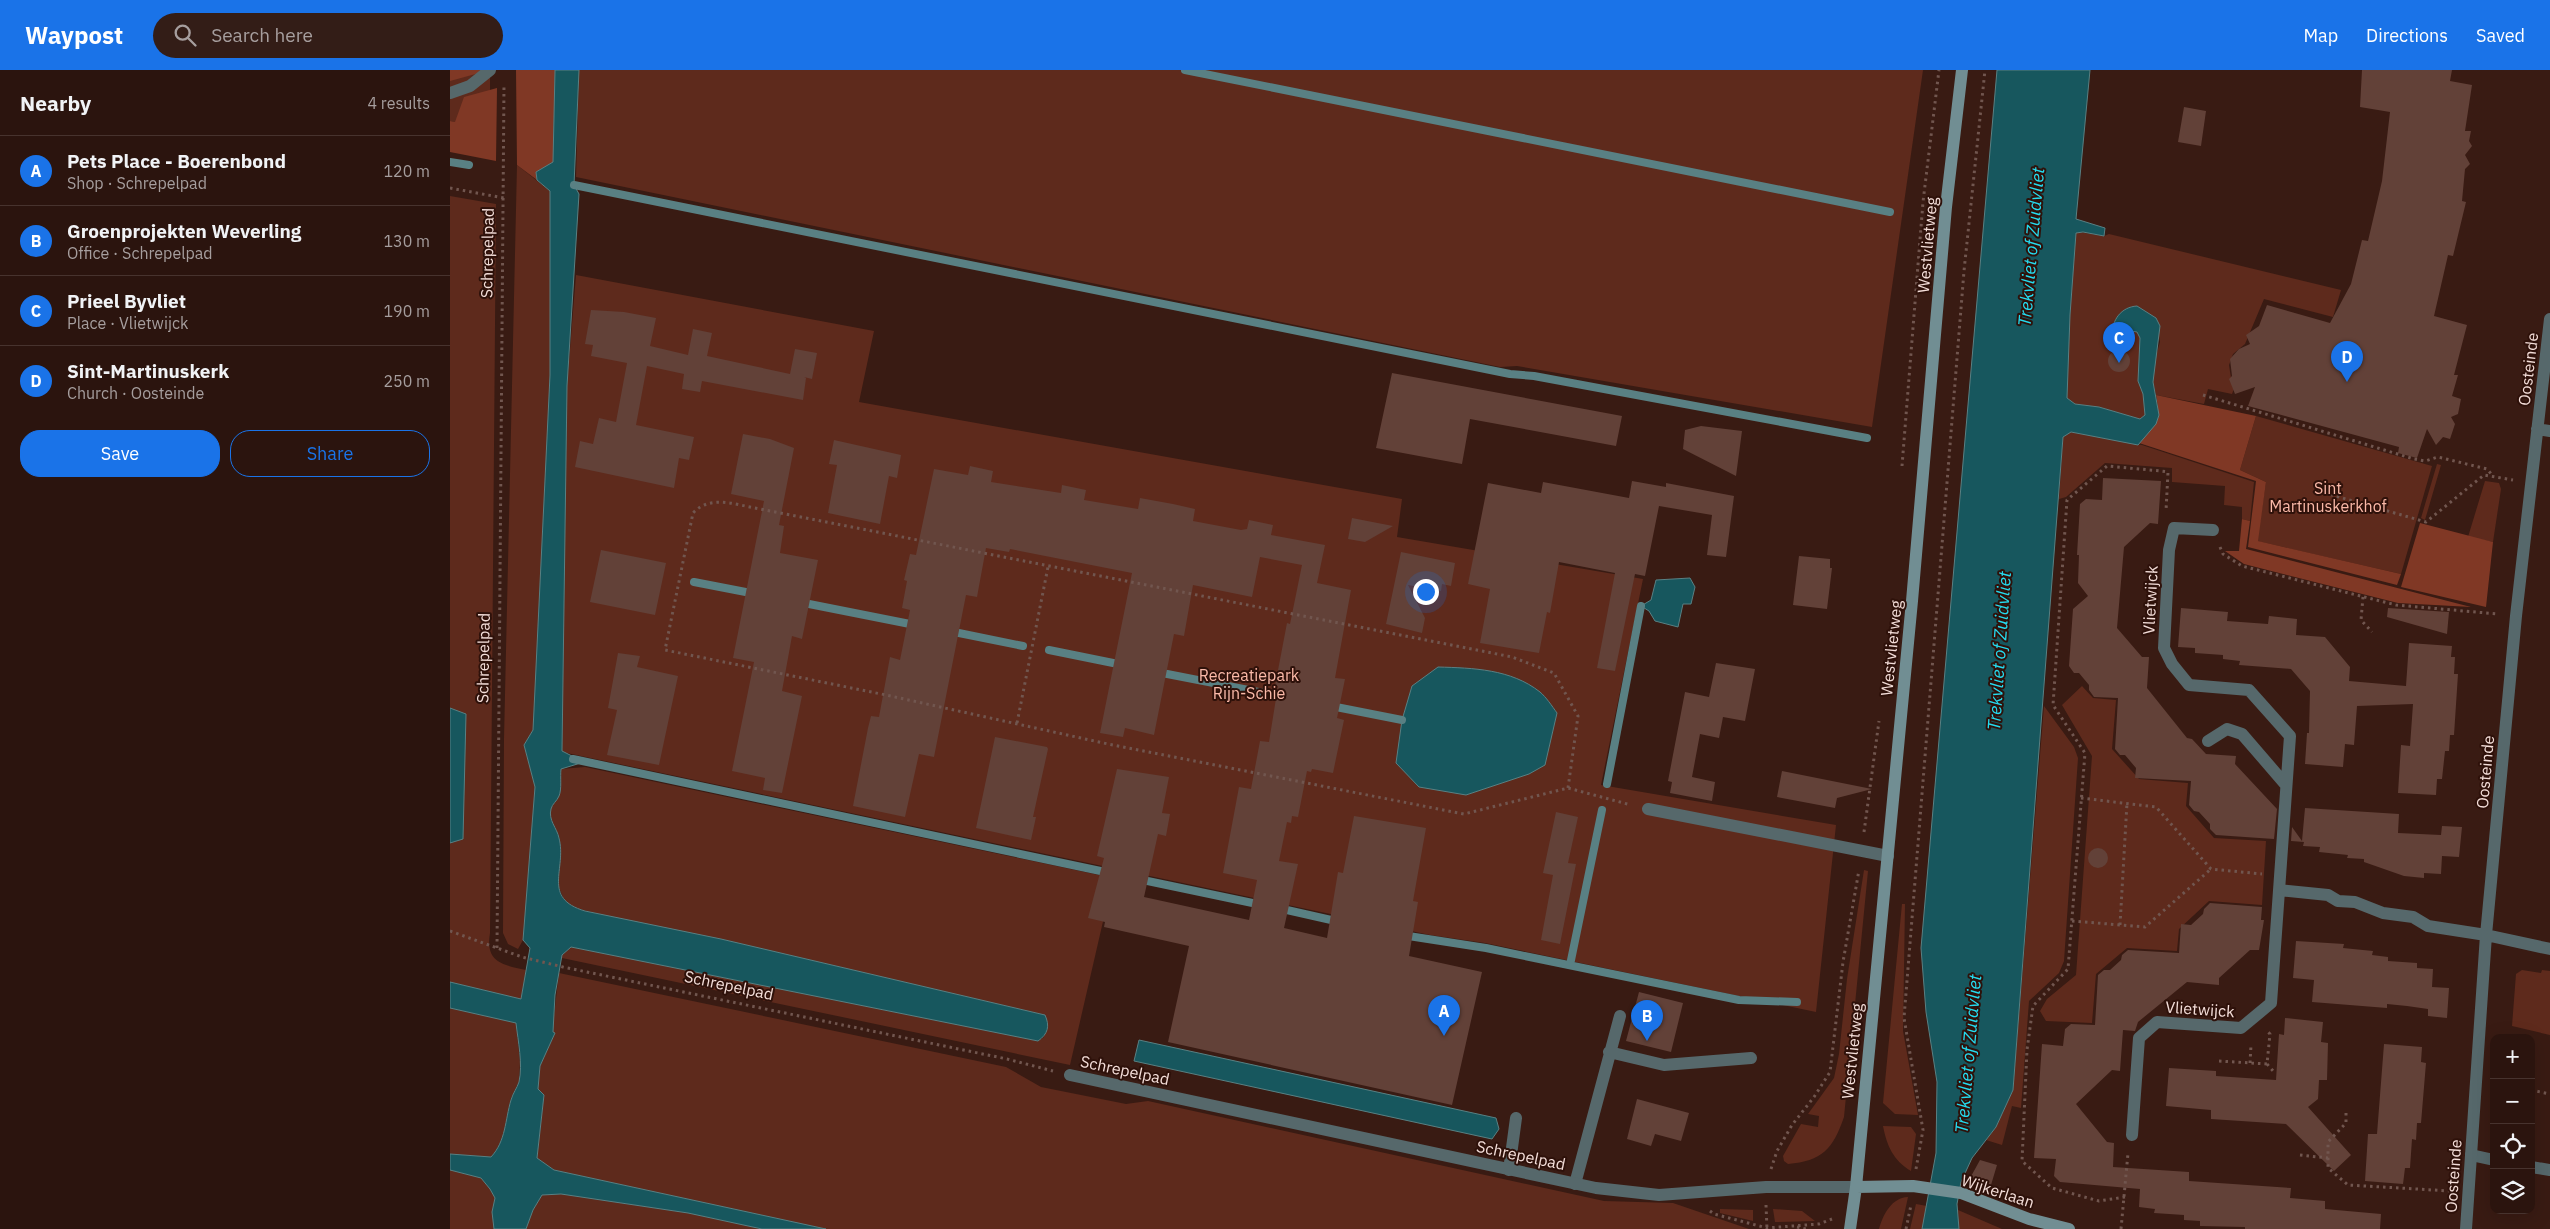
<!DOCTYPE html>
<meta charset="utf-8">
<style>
:root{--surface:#2b140e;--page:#331d17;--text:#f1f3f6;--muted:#a69e9e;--line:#47332e;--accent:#1a73e8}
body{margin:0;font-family:"IBM Plex Sans",sans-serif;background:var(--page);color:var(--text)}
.controls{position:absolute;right:15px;bottom:15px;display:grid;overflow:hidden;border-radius:10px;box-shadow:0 5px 20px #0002}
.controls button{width:45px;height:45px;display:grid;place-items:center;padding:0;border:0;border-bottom:1px solid var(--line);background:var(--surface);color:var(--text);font:25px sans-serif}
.you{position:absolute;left:975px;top:521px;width:18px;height:18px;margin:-12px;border:4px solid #fff;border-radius:50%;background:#1a73e8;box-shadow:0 0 0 8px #1a73e833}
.badge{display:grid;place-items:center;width:32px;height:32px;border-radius:50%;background:var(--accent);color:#fff;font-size:16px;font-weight:700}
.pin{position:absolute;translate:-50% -41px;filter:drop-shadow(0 1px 2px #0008)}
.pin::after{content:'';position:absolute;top:26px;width:18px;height:15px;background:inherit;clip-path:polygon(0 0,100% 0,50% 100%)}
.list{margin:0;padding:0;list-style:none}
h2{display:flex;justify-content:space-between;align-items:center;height:65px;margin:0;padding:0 20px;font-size:21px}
h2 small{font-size:16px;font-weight:400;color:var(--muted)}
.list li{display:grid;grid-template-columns:32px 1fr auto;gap:15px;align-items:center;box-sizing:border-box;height:70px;padding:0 20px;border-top:1px solid var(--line)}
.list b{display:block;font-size:19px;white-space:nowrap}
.list p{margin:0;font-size:16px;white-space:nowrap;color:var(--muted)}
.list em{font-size:16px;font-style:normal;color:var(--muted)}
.actions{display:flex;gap:10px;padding:15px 20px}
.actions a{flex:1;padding:11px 0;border:1px solid var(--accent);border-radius:20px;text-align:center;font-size:18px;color:var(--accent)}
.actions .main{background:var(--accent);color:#fff}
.icon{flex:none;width:28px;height:28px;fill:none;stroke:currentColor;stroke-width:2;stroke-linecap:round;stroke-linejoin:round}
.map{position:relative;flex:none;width:2100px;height:1159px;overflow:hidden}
header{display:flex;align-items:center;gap:30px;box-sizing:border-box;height:70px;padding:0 25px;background:var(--accent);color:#fff}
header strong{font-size:24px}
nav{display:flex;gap:28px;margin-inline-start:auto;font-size:18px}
.search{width:350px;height:45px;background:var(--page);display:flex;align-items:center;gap:12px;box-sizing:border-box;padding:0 18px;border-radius:28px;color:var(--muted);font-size:19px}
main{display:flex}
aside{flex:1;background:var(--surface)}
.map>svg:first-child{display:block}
.green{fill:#5e2a1c}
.forest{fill:#803825}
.water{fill:#17575e;stroke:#598083}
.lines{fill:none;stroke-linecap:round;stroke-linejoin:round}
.stream{stroke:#598083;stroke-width:8}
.building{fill:#624138}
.path{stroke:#71564f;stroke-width:3;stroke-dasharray:2.5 4;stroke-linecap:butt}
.lane{stroke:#56686b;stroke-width:12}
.street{stroke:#56686b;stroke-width:12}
.secondary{stroke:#718e93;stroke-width:12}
.labels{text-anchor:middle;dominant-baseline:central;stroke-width:4;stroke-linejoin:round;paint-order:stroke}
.street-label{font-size:16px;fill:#f4ded9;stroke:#2e110a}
.park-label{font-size:16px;fill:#fbb9a8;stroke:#2e110a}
.water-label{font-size:18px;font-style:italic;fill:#25dbef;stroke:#2e110a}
</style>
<header>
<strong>Waypost</strong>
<div class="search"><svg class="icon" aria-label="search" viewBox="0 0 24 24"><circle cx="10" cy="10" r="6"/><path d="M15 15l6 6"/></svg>Search here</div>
<nav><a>Map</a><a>Directions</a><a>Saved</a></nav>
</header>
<main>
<aside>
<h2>Nearby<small>4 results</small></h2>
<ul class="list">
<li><span class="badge">A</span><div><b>Pets Place - Boerenbond</b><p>Shop · Schrepelpad</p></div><em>120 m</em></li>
<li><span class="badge">B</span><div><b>Groenprojekten Weverling</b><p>Office · Schrepelpad</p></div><em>130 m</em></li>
<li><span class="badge">C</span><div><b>Prieel Byvliet</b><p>Place · Vlietwijck</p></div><em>190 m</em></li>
<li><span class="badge">D</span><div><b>Sint-Martinuskerk</b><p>Church · Oosteinde</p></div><em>250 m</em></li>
</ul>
<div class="actions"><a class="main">Save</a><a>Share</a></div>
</aside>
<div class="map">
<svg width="2100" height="1159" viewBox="0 0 2100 1159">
<rect width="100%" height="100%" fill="#391b13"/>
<path class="green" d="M0,0H40V60L0,51Z
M129,0H1473L1422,357L1067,296L1050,297L126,107Z
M67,95L100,121V305L83,660L74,675L85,717L73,870L68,879L58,874L53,863L54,669Z
M0,126L46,134L40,863C35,892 52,895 76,900L71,929L0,912Z
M1629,162L1654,166L1659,164L1891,220L1883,247L1814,229L1795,274L1783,284L1779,295L1781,308L1786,313L1782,324L1758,319L1754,334L1706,325L1703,312L1704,293L1710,272L1706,248L1676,263L1681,260L1687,261L1690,268L1688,311L1693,324L1695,345L1690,349L1649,337L1625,334L1617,328L1620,245L1626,163Z
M126,205L424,261L409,332L952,429L947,467L1193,509L1151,715L1386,755L1366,942L1035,873L980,865L112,682L117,316Z
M1806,346L1982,396L1951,504L1807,471L1816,412L1790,400Z
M1620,362L1692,375L1804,412L1800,451L1792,449V437L1774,435L1775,416L1722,412V398L1655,393L1616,427L1609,429L1613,367Z
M1987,394L1991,395L1975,450L1971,448Z
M2035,411L2049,413L2051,419L2043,472L2018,467Z
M1632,616L1643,628L1666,630L1662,679L1689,709L1738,713L1736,736L1764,768L1816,771L1812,835L1759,831L1729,859L1727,881L1677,878L1646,904L1642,953L1596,951L1590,941L1597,929L1626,905L1642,686L1612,635Z
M1594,636L1624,677L1628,688L1614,891L1609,903L1579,931L1571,1038L1562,1036L1552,1075L1536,1070L1546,1057L1563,1020Z
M135,697L663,808L620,995L112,888V885L121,877L588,971L594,967L595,945L271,869L194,855L125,838L115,832L108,815L110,769L101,748V738L109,725L111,699Z
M1414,800L1418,801L1394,1047C1383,1079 1372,1091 1338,1094L1334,1091L1333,1086L1351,1054L1368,1057L1369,1046L1358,1044L1384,1008L1389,984L1397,909Z
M1452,834H1455L1453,961L1468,1045L1445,1044L1433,1033Z
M2072,900L2091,903L2092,900L2100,901V965L2062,956L2066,904Z
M109,903L556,997L591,1017L676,1034L698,1031L1154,1131L1223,1133L1299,1159H376L104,1100L87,1088L94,1025L88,1019L90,996L105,963L102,962Z
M0,938L66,953L70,992L69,1012L61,1028L52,1072L41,1087L0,1084Z
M1433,1056L1461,1057L1466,1064L1461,1101C1443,1090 1437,1076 1433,1056Z
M0,1100L31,1108L41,1119L45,1128L42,1142L44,1159H0Z
M111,1124L238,1143L312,1159H76L83,1140L92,1125Z
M1458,1127L1451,1159H1429C1433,1145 1441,1128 1458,1127Z
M1466,1134L1477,1136L1472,1159H1460Z
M1270,1139L1303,1140V1151L1270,1143Z
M1323,1139L1352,1141L1365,1151L1325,1152Z
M1508,1140L1552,1159H1509Z"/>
<path class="forest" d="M0,0H40L0,11Z
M66,0H105L103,93L86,102L87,110L67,95Z
M47,18L46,91L0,82V51L5,52L14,27Z
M1706,325L1806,346L1790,400L1816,412L1808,471L1951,504L1947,515L1798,477L1806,411L1689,373C1705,354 1711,350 1706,325Z
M1792,449L1800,451L1796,479L2021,537L1948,533L1794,494L1775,481H1789Z
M1970,453L2043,472L2036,537L1951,517Z"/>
<path class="water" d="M105,0H129L124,115L129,124L117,316L112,681L134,692L111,699C110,707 112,719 109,726C107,731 102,734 101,739C98,750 107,758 109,768C117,799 91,828 135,841L271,869L595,945C600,956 598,964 588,971L121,877L112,885L105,925L103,962L105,963L90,996L88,1019L94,1025L87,1088L104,1100L376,1159H312L238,1143L111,1124L92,1125L83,1140L76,1159H44L42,1142L45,1128L40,1119L31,1108L0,1100V1084L41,1087C56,1071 55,1050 61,1030C63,1023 67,1018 69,1012C73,994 68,971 66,953L0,938V912L71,929L80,878L73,870L85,717L74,675L83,660L100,305V121L87,110L86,102L103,92Z
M1547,0H1640L1626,149L1655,158L1654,166L1633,162L1626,163L1620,245L1617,328L1625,334L1649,337L1690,349L1695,345L1693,324L1688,311L1690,268L1687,262C1678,260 1675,263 1671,270H1666L1662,265C1662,250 1671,237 1687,236L1706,248L1710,256L1703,312L1709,345L1706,354L1688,375L1621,362L1613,367L1563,1020L1546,1057L1522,1088L1511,1112L1507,1134L1509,1159H1472L1486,1083L1487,1012L1476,942L1471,878Z
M1240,508L1245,517L1241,534H1233L1228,557L1205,551L1199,541L1191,536L1201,530L1206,510Z
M988,597C1023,598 1061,599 1090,622C1096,627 1102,636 1107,643L1095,695L1079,704L1016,725L969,717L946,693L952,650L962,616Z
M0,638L16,644L13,769L0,773Z
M689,970L1046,1048L1049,1059L1042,1069L684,991Z"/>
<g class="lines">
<path class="stream" d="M735,0L1440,142
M0,92L19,95
M124,115L1060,304L1084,306L1417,368
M244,512L306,524
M349,532L465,555
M499,561L573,576
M599,580L673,595
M707,602L835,627
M881,636L952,650
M123,689L660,803
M1157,714L1191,536
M688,809L812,835
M828,838L890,852
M952,865L1036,878L1289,930L1347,932
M1120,895L1152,740"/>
</g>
<path class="building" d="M1912,0H2002L2000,11L2022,15L2015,61H2021L2019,71L2022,76L2015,85L2020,94L2015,99L2012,131L2016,132L2003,186L1998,185L1984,246L2017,255L2004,305H2008L2002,326L2011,329L2008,344L2001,347L2005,354L2000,369L1993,367L1986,375L1977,359L1967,388L1948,383L1949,377L1798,336L1805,317L1785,324L1779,309L1782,306L1780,289L1789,279L1800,274L1796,265L1809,256L1817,235L1880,253L1901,214L1912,170L1918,171L1932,111L1940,42L1910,37Z
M1734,37L1756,41L1751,76L1728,72Z
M141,240L174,242L206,248L200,276L238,285L243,259L262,263L257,286L340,304L345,279L367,283L362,309L354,307L356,308L353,330L252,311L250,322L232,319L234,304L197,296L186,355L244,367L239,390L229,388L224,418L125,397L130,371L143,374L149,348L166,352L177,293L141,286L143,275L135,274Z
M1658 291a11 11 0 1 1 22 0a11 11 0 1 1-22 0Z
M942,303L1172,346L1166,376L1020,349L1012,394L926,378Z
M1251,356L1292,361L1286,406L1233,379L1235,360Z
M293,364L320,369L344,378L329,455L334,456L330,483L368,490L352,569L342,566L332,621L352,626L332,723L313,720L315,708L282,701L304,592L283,588L314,431L281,424Z
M384,370L451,385L447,408L439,406L430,454L378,443L387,395L379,394Z
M520,396L543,401L541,412L611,423L612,415L636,420L634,430L688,439L690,428L723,434L745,439L743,451L791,460L797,459L799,450L823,455L821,465L875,475L867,513L901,520L885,608L895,609L887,648L894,650L883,703L862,699L861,702L857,701L848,747L842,746L841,753L837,752L829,791L848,794L834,858L877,868L888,802L893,803L904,746L976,758L963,831L968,832L959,886L1032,902L1002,1035L718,972L739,876L654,857L655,852L638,848L654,788L647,786L667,699L719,707L712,743L720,744L716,766L708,764L694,827L799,850L807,810L773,803L789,717L801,719L810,671L819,672L828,616H825L837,553L840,554L852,495L810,487L802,527L743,515L734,566L724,564L704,665L675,658L673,667L650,663L682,503L560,479L559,482L536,478L527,527L516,525L484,687L469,684L455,747L403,736L418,658L421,646L429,647L440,587L450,590L460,540L452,538L457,511L454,510L460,484L466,485L484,399L518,405Z
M1653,408L1711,411L1708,454L1700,453L1674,477L1667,558L1692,587H1699L1697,618L1737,668L1742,669L1756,684L1786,686L1785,694L1827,739L1824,769L1766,765L1760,759V754L1749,742L1744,741L1739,735L1741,711L1685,708L1686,698L1675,685H1670L1665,679L1668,628L1644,627L1639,620V615L1629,603H1624L1619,596L1623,539L1638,526L1628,513L1629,485H1627L1630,434L1636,429L1652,430Z
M1182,411L1216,417V413L1284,426L1276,487L1257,485L1262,445L1209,436L1195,506L1185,504L1165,601L1147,598L1165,503L1109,492L1100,543L1097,542L1089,583L1030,573L1040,519L1018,514L1038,413L1091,423L1093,412L1179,428Z
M902,448L943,456L915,472L898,469Z
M151,480L216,493L205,545L140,532Z
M951,482L1005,493L1001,516L992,514L991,521L958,515L975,548L972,563L936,554Z
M1349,486L1380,489V498H1382L1377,539L1343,535Z
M1731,538L1778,542L1777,551L1818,554L1819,546L1847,549L1846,565L1875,567L1900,597L1899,611L1956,616L1959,573L2002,576L2001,587H2005L2004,604H2008L2004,665H2000L1999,681H1995L1992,709H1987L1986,725L1948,723L1951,675L1960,676L1963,634L1907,636L1904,675L1895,674L1893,697L1855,694L1857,663H1859L1860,621L1841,599L1789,595L1790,591L1773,589V585L1745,583V578L1728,577Z
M1938,538L1999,542L1997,564L1937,547Z
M168,583L190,586L187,597L228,606L209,695L157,685L167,640L158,638Z
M1266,593L1305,599L1295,651L1273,647L1269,668L1250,664L1242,707L1265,712L1262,731L1220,723L1222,712L1218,711L1235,622L1259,627Z
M545,667L597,677L598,679L583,747H586L581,770L526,758Z
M1332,701L1422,719L1387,728L1385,738L1327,727Z
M1855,738L1949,744L1948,763L1991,765L1992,756L2012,757L2009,787L1992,786L1991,804L1974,803V808L1954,806L1914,792V789L1897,788L1898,785L1869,782L1870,777L1853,776L1854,772L1841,771L1842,757L1852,771Z
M1106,742L1128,747L1118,793L1126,794L1110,874L1091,870L1103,805L1093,803Z
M1638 788a10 10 0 1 1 20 0a10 10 0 1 1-20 0Z
M1760,833L1812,837L1811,850H1814L1809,880H1800L1769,908V915L1737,912L1688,952L1685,961L1673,960L1670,1001L1662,1000L1626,1034L1657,1072L1664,1073L1663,1097L1739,1102V1111L1841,1118L1840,1128L1875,1131V1139L1931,1144L1930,1159H1795V1157L1750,1156V1151L1734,1150V1145L1704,1143L1705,1139L1689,1137L1690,1119L1610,1112L1604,1106L1606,1089L1584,1088L1592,974L1613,976L1615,959L1621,954L1645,955L1648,905L1654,900H1660L1671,890L1672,885L1678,880L1729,883L1731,854L1741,855L1753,844L1754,839Z
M1846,871L1894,874L1893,878L1923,881L1922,885L1938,887V891L1967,893V898L1983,899L1982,917L1999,918L1997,948L1978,946V939L1957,936L1937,934V938L1862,932L1864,910L1843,908Z
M1189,922L1233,933L1221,982L1176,971Z
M1835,948L1873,952L1871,972L1878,973L1877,1010H1869L1868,1029L1858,1037L1901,1085L1884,1101L1836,1054L1761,1049V1040L1716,1036L1719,998L1766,1001V1006L1826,1010L1829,964L1834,965Z
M1934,974L1972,977L1971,992L1976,993L1971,1053H1967L1966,1070L1962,1069L1960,1098H1955L1953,1114L1915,1111L1918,1064H1927Z
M1187,1029L1239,1043L1231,1071L1205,1064L1201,1076L1177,1069Z
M1530,1090L1547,1095L1541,1115L1519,1110Z"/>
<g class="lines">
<path class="path" d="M0,118L54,128
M1753,325L1964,389L1975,391L1988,387L2037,399L2043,406
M1452,396L1473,132L1489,0
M1868,421L1976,452L2034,405L2063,410
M1770,477L1773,484L1792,496L1946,535L2048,544
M1913,527L1911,550L1922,562
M567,653L598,497
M1118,718L1128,646L1104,603L1062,587L305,438C283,434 260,425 243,443L215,580L436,625L658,674L1014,744L1118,718L1181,735
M1631,728L1706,737L1761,799L1812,804
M1414,762L1429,651
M1622,851L1695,857L1761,799
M1670,855L1677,733
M0,861L72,887L113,897L557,989L603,1001
M47,878L54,14
M1769,991L1817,994L1820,964L1816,960
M1800,993L1801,975
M1817,994L1824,1002
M2081,1020L2100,1024
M1896,1043V1053L1878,1072V1098L1898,1115L2000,1121
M1850,1085L1878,1088
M1321,1099L1327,1081L1342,1055L1364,1027L1380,1002L1393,892L1409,800
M1466,1099L1473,1060L1454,948L1514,201L1535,0
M1675,1127L1649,1131L1602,1118L1572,1091L1577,980L1583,936L1618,899L1635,683L1603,635L1617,430L1657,396L1711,401L1718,402L1716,441
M1316,1135L1317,1159
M1260,1141L1264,1144L1317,1158L1369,1154L1382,1149
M1347,1157L1356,1159
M1456,1159L1461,1135
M1671,1159L1678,1083"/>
<path class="lane" d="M1198,739L1438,786
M1159,982L1214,995L1301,988
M2021,1085L2044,1090
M2081,1097L2100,1100
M1059,1100L1066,1048
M1125,1114L1170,946"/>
<path class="street" d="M0,23L20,16L40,0
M2087,359L2100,361
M1758,671L1777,659L1792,664L1836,715
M1829,820L1878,825L1888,831L1905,832L1933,843L1963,847L1978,856L2036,865L2100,879
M620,1005L1146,1118L1209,1125L1316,1117H1406
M1682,1065L1689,968L1707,952L1791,958L1821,933L1840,666L1799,620L1739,615L1722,594L1714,578L1719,480L1724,458L1763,460
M2016,1159L2036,865L2066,546L2100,249"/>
<path class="secondary" d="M1406,1117L1463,1116L1511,1123L1579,1149L1619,1159
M1400,1159L1406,1117L1462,531L1496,137L1512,0"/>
</g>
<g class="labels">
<g class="street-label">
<text transform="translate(1477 175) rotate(-85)">Westvlietweg</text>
<text transform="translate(37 183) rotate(-89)">Schrepelpad</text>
<text transform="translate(2078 299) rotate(-83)">Oosteinde</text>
<text transform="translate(1700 530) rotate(-87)">Vlietwijck</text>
<text transform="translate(1441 578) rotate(-84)">Westvlietweg</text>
<text transform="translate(33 588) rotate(-89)">Schrepelpad</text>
<text transform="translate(2035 702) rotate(-85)">Oosteinde</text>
<text transform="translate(279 915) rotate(12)">Schrepelpad</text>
<text transform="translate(1750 939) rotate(4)">Vlietwijck</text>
<text transform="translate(1402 981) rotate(-84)">Westvlietweg</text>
<text transform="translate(675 1000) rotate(12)">Schrepelpad</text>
<text transform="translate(1071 1085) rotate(12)">Schrepelpad</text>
<text transform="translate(2003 1106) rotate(-86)">Oosteinde</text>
<text transform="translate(1548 1121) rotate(18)">Wijkerlaan</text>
</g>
<g class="park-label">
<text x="1878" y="418">Sint<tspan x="1878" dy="18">Martinuskerkhof</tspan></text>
<text x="799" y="605">Recreatiepark<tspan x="799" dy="18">Rijn-Schie</tspan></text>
</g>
<g class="water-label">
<text transform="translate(1581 177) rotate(-85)">Trekvliet of Zuidvliet</text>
<text transform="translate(1549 581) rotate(-86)">Trekvliet of Zuidvliet</text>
<text transform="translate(1518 984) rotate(-85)">Trekvliet of Zuidvliet</text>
</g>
</g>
</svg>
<div class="controls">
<button>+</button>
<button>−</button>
<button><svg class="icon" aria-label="locate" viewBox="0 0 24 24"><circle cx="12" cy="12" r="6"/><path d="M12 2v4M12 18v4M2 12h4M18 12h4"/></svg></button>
<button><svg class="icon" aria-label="layers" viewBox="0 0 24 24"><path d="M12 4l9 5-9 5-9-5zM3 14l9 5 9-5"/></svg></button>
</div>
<div class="you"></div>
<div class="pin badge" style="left:994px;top:966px">A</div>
<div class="pin badge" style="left:1197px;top:971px">B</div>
<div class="pin badge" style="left:1669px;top:293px">C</div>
<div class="pin badge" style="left:1897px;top:312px">D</div>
</div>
</main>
